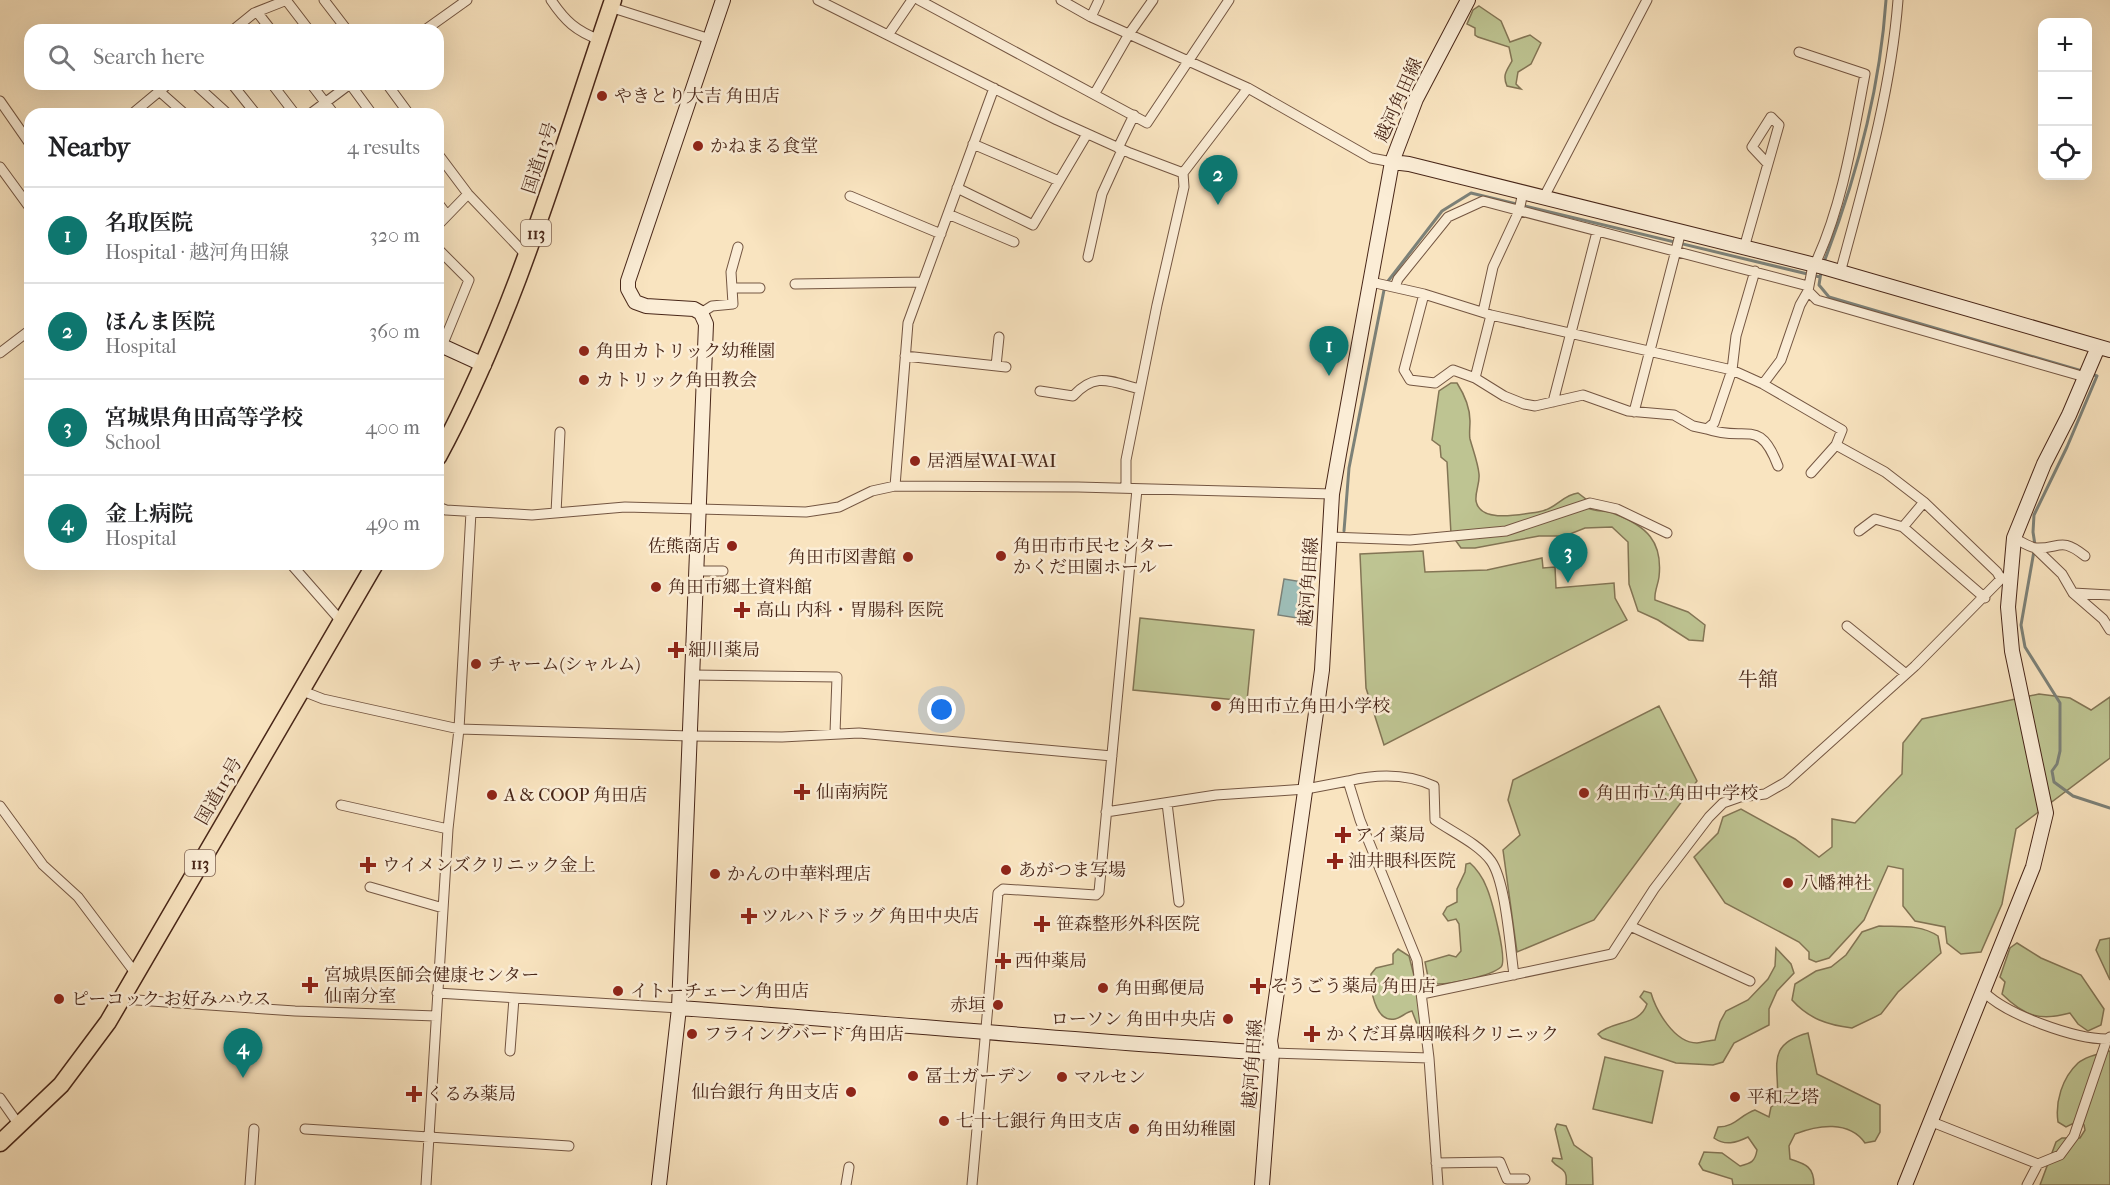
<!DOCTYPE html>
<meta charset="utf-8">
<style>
:root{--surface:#fff;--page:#f6f6f6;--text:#202124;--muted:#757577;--line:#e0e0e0;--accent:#0f766e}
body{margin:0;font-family:"IM FELL French Canon","Noto Serif JP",serif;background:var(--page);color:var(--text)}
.controls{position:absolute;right:18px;top:18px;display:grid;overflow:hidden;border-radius:12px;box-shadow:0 6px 24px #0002}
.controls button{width:54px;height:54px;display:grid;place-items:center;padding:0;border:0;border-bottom:2px solid var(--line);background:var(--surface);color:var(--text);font:30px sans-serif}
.you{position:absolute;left:942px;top:710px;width:21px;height:21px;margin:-15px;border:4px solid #fff;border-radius:50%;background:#1a73e8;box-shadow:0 0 0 9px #1a73e833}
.badge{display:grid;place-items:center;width:39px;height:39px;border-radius:50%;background:var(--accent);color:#fff;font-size:20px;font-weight:700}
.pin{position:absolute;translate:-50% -50px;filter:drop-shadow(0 2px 3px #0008)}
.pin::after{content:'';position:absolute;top:32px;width:21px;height:18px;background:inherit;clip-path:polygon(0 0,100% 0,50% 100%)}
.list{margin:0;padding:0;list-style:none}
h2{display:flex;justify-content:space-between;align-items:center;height:78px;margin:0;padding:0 24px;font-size:26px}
h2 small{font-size:20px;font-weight:400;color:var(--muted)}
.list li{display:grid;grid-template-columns:39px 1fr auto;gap:18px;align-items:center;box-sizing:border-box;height:96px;padding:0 24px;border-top:2px solid var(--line)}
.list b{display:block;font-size:22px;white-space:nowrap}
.list p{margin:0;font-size:20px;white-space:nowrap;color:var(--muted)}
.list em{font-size:20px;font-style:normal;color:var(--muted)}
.icon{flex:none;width:33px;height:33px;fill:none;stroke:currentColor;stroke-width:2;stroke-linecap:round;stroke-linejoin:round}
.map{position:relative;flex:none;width:2110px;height:1185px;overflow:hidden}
.search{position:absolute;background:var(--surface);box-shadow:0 6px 24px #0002;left:24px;top:24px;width:420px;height:66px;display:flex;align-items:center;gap:15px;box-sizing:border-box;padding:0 21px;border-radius:18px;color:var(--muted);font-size:22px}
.panel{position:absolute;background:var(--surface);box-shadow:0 6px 24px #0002;left:24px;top:108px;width:420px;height:462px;border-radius:18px}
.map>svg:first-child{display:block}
.green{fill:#bec492;stroke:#837555;stroke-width:1.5}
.water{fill:#9ebeb8;stroke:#7c8178;stroke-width:1.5}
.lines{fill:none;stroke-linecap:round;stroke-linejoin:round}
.stream{stroke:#7c8178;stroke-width:3}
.street-casing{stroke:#745642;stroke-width:11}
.secondary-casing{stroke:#482618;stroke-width:16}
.highway-casing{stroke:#482618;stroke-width:19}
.street{stroke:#fbedd6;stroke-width:9}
.secondary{stroke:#fbedd6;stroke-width:14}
.highway{stroke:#f9e4c0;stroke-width:16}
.poi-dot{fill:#8f2418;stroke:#fbedd6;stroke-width:2}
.labels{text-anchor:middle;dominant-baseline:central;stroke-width:5;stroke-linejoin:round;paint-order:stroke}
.shield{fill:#fbedd6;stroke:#7e6251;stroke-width:1.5}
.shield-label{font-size:16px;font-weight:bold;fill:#482618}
.poi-label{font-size:18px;fill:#482618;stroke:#fbedd6;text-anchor:start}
.street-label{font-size:18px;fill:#482618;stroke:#fbedd6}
.neighbourhood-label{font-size:20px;fill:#482618;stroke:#fbedd6}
</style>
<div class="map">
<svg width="2110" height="1185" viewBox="0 0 2110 1185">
<rect width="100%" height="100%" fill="#f9e4c0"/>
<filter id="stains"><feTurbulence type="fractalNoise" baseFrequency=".00333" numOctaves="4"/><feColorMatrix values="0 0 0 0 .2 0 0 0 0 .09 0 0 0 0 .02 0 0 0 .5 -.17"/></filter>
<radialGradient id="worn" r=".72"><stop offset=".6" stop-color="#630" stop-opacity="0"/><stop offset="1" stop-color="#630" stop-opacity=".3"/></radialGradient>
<path class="green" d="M1479,6L1501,21L1510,42L1530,35L1541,43L1531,64L1518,72L1516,84L1521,89L1507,86C1502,75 1507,70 1512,61L1509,47L1478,37L1475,35V28L1467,24L1473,10Z
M1451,383H1457C1464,394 1470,407 1470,421C1470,427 1469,434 1470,439C1473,450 1478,463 1479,474C1480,484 1475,491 1476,501C1480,524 1522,514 1538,512C1555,510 1562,495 1578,493L1587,500L1588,508C1596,512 1606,510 1615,514C1646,526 1663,541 1659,577C1658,585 1654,592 1655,600L1688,612L1705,625L1703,641L1689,640L1658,620L1638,611L1629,584L1628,542L1612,527L1585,528L1565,536H1539L1475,548H1461L1451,534L1447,462L1441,457L1440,446L1432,440L1439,391Z
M1423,551L1425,572L1487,570L1542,558L1543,568L1555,567L1556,588L1614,583L1615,598L1627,620L1384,745L1366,688L1360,554Z
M1140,618L1254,630L1247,701L1133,690Z
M2039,694L2070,698L2091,710L2110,697V758L2016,829L2002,904L1981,952L1961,954L1947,943L1945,927L1915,921L1903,906V869L1888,866L1864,920L1829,958L1816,962L1809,959V952L1799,942L1725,903L1694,857L1718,833L1723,817L1741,809L1795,839L1819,857L1832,847V819L1855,823L1902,774L1903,743L1922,719Z
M1659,706L1697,781L1594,920L1517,952L1503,850L1520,835L1508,800L1513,780Z
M1470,863C1476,868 1483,878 1486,886C1491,897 1508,960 1501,967C1491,976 1451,984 1438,984L1428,977L1425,962L1449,955L1456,957L1461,951L1459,924L1456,919L1448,921L1443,914L1447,907L1457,902V889L1465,872L1466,864Z
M1879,926C1899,927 1920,924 1938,936L1941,953L1898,992L1881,1014L1852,1028C1828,1025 1809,1019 1792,1000L1795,984L1816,971L1831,967L1846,955L1862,932Z
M2110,938V980L2096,950L2100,940Z
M2017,943L2041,958L2081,975L2104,1009L2101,1025L2088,1031L2078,1024L2070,1013C2041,1021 2025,1017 2002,994L2005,982L2000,977L2010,948Z
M1776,948L1791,964L1794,973L1777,991L1769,1009V1025L1734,1043L1723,1062L1713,1065L1676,1063L1602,1038L1598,1034C1613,1020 1640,1026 1647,1004L1640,997L1644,991L1651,993C1656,1010 1674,1043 1697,1043C1702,1043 1709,1040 1715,1040L1720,1022L1726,1011L1748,1000L1768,979L1775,966Z
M1398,949L1409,956L1420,999L1421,1026L1417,1024L1412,1011C1406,1012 1401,1018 1395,1019C1374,1023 1370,986 1371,974L1376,968L1393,964V954Z
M1808,1033L1817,1074L1880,1105V1132L1875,1141L1865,1143C1849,1120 1818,1125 1795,1134L1789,1146L1790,1159C1806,1164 1814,1167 1814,1185H1733L1732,1179L1703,1170L1699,1164L1704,1152L1722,1153L1740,1166C1751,1163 1755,1162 1757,1150L1748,1137C1736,1143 1725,1146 1714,1138L1718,1127C1735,1127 1740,1115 1755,1110L1769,1117L1771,1107L1777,1103C1781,1069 1763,1045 1808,1033Z
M2110,1051V1185H2040L2056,1142L2062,1138H2080L2085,1130L2084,1125L2078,1121L2066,1127L2058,1122C2055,1102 2062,1078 2078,1063C2085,1057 2101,1053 2110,1051Z
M1605,1057L1663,1071L1652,1123L1593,1109Z
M1557,1124L1566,1126L1574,1145L1592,1158L1593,1185H1566C1568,1166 1560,1171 1552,1161L1553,1158L1562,1159L1555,1129Z"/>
<path class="water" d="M1284,579L1303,582L1297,618L1278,615Z"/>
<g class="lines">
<path class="stream" d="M1824,262C1856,179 1880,89 1886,0
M1821,272L1819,285L1829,297L2082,371
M1344,531L1349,468L1385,285L1442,211L1471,193L1820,277
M2035,545L2033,532L2034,515L2067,447L2097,376L2091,374
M2034,551L2021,625L2025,647L2060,703V751L2057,764L2052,771L2054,782L2073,796L2110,808"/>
<g class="street-casing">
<path id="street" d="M286,0L309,30
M324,0L347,30
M551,0C565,21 576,31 600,40
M818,0L1057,120L1130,153L1183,173
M919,0L1147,123L1229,0
M1061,0L1091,17L1248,88L1371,158L1392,162
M610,7L710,39
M257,12L271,30
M1091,17L1099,0
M233,30L254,13L287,0
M425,30L467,0
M888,35L912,0
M1799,52L1865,74C1853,137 1842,208 1814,266
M195,84L228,114
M232,84L256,114
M272,84L295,114
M311,84L334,114
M387,84L409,114
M159,91L185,114
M1095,93L1129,34L1153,0
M0,101L30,144
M132,114L168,84
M310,114L350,84L372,114
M973,144L1059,181
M1118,148L1134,115
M438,154L468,194L527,256
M0,167L30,208
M957,188L1033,225L1087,134
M850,196L941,234
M1544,197L1647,0
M438,203L447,215
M948,214L1014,242
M438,225L468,194
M1744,248L1779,125L1771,117L1752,147L1767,163
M438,249L469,280L442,346
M1088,257L1102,194L1122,150
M1813,265L1808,291L1817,300L2085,377
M1840,273C1864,184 1891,92 1898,0
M1371,282L1424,294L1491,315L1732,370L1736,336L1755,271
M795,284L923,282
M1395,287L1398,279L1448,217L1483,201L1808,286
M732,288H760
M1424,294L1404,370L1410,380L1435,383L1453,370L1475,378L1504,396L1524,404L1535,406L1583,395L1628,411L1674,415L1693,426L1707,429L1714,423L1732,370L1763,384L1842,430L1836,445L1885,472L1924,502L1997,572L2001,579
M1483,312L1493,267L1519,211L1523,192
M701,313L712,306L733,304L731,272L738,247
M0,353L30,330
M905,356L1006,367
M996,366L999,337
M1475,378L1491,315
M1763,384L1781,360L1800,305L1808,291
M1040,391L1073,396C1096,371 1111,382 1140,389
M1553,402L1597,232
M1634,412L1681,231
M1707,429C1746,443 1759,416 1778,466
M1811,473L1836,445
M895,486L908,323L994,88
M1126,488V460L1157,305L1184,187L1183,173L1248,88
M1924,502L1903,527L1985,598
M438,507L446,510L532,515L625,507L806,512L839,507L872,491L895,486L1078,487L1332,494
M556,513L560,432
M1859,531L1875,519L1903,527
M1330,537L1410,540L1506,531L1590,503L1617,509L1667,533
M2014,538C2020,541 2029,547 2036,548C2060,549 2060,536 2085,556
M2035,548L2062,574L2073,593L2110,595
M291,564L341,621
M696,571H723
M2073,593L2103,619L2110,630
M1847,626L1906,674
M693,675L837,677L835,733
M300,690L323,699L459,729L690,736L782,737L859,733L1112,756
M1348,781C1377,774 1406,773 1434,786L1435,820C1452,832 1479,844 1491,861C1506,882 1510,948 1514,975
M1167,803L1179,902
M341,805L448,829
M0,806L43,865L78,897L136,974
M1106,812L1216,795L1306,789L1348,781L1360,820L1417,960L1429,1058L1438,1185
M370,887L443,908
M1630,926L1750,981
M437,993L679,1008
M1985,993C2008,1015 2074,1039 2107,1039
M1422,994L1612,954L1654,889L1709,817L1723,803L1740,797L1765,794L1786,782L1915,666L2001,579L2007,577
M125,996L137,1000L295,1011L436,1016
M510,1051L514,998
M1272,1053L1429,1058
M0,1098L19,1125
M1932,1122L2038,1164
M305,1129L569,1146
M1436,1163L1500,1162L1507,1179H1525
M250,1185L254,1129
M426,1185L448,829L459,729L471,512
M846,1185L849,1167
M972,1185L998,893L1003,889L1096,895L1099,892L1137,489
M2027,1185L2038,1164L2060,1155L2074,1136L2107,1039L2110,1037"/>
</g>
<g class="secondary-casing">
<path id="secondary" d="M1392,162L1409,164L1823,267L2110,350
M438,344L484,365
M679,1008C877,1022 1074,1041 1272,1053
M659,1185L679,1008L706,324L701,313L694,309L646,306L635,302L628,289V281L723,0
M1262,1185L1272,1053L1270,1041L1322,670L1332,494L1339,454L1392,162L1416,99L1468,0
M1905,1185L2033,867L2046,813L2012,651L2008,607L2014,538L2044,464L2069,415L2098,347"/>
</g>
<g class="highway-casing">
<path id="highway" d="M438,457C516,312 560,155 613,0
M0,1143L61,1085L108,1022L375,564"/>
</g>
<use href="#street" class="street"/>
<use href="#secondary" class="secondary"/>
<use href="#highway" class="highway"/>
</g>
<g class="poi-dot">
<circle cx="602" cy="96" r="6"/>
<circle cx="698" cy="146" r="6"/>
<circle cx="584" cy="351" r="6"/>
<circle cx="584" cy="380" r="6"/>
<circle cx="915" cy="461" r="6"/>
<circle cx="732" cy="546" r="6"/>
<circle cx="1001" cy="556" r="6"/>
<circle cx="908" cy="557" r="6"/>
<circle cx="656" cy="587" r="6"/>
<path d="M739 601h6v6h6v6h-6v6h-6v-6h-6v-6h6z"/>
<path d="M673 641h6v6h6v6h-6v6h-6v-6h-6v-6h6z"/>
<circle cx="476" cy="664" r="6"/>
<circle cx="1216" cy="706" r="6"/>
<path d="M799 783h6v6h6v6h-6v6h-6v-6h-6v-6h6z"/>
<circle cx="1584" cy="793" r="6"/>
<circle cx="492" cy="795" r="6"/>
<path d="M1340 826h6v6h6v6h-6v6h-6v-6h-6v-6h6z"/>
<path d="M1332 852h6v6h6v6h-6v6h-6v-6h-6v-6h6z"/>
<path d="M365 856h6v6h6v6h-6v6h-6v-6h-6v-6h6z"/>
<circle cx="1006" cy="870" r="6"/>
<circle cx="715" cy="874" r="6"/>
<circle cx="1788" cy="883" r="6"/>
<path d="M746 907h6v6h6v6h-6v6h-6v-6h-6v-6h6z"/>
<path d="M1039 915h6v6h6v6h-6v6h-6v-6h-6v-6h6z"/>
<path d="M1000 952h6v6h6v6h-6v6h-6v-6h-6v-6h6z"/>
<path d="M307 976h6v6h6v6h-6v6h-6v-6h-6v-6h6z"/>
<path d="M1255 977h6v6h6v6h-6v6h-6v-6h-6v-6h6z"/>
<circle cx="1103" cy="988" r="6"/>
<circle cx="618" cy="991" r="6"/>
<circle cx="59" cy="999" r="6"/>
<circle cx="998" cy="1005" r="6"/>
<circle cx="1228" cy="1019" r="6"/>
<circle cx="692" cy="1034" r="6"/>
<path d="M1309 1025h6v6h6v6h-6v6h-6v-6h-6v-6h6z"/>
<circle cx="913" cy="1076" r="6"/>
<circle cx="1062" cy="1077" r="6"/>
<circle cx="851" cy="1092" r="6"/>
<path d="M411 1085h6v6h6v6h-6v6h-6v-6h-6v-6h6z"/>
<circle cx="1735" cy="1097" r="6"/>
<circle cx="944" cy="1121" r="6"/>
<circle cx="1134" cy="1129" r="6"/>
</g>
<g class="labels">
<g class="shield">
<rect x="521" y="220" width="30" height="26" rx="4.5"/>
<rect x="185" y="850" width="30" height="26" rx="4.5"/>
</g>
<g class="shield-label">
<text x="536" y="233">113</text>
<text x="200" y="863">113</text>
</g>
<g class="poi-label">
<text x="614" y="96">やきとり大吉 角田店</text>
<text x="710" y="146">かねまる食堂</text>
<text x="596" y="351">角田カトリック幼稚園</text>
<text x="596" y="380">カトリック角田教会</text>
<text x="927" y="461">居酒屋WAI-WAI</text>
<text x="720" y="546" text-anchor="end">佐熊商店</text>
<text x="1013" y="546">角田市市民センター<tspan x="1013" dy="21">かくだ田園ホール</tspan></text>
<text x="896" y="557" text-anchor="end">角田市図書館</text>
<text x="668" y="587">角田市郷土資料館</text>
<text x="756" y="610">高山 内科・胃腸科 医院</text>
<text x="688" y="650">細川薬局</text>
<text x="488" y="664">チャーム(シャルム)</text>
<text x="1228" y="706">角田市立角田小学校</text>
<text x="816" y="792">仙南病院</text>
<text x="1596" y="793">角田市立角田中学校</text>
<text x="504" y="795">A &amp; COOP 角田店</text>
<text x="1355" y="835">アイ薬局</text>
<text x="1348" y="861">油井眼科医院</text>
<text x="382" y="865">ウイメンズクリニック金上</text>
<text x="1018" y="870">あがつま写場</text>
<text x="727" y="874">かんの中華料理店</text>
<text x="1800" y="883">八幡神社</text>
<text x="761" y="916">ツルハドラッグ 角田中央店</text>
<text x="1056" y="924">笹森整形外科医院</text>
<text x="1015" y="961">西仲薬局</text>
<text x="324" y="975">宮城県医師会健康センター<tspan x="324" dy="21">仙南分室</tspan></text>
<text x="1270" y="986">そうごう薬局 角田店</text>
<text x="1115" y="988">角田郵便局</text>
<text x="630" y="991">イトーチェーン角田店</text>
<text x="71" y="999">ピーコック お好みハウス</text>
<text x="986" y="1005" text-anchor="end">赤垣</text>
<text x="1216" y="1019" text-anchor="end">ローソン 角田中央店</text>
<text x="704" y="1034">フライングバード 角田店</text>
<text x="1326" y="1034">かくだ耳鼻咽喉科クリニック</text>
<text x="925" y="1076">冨士ガーデン</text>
<text x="1074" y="1077">マルセン</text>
<text x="839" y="1092" text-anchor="end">仙台銀行 角田支店</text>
<text x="426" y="1094">くるみ薬局</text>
<text x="1747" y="1097">平和之塔</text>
<text x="956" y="1121">七十七銀行 角田支店</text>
<text x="1146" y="1129">角田幼稚園</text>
</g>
<g class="street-label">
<text transform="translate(1399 100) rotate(-66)">越河角田線</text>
<text transform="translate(540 158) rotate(-72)">国道113号</text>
<text transform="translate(1309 582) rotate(-86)">越河角田線</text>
<text transform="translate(219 791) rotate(-60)">国道113号</text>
<text transform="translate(1253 1064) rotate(-86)">越河角田線</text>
</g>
<g class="neighbourhood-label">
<text x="1758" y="679">牛舘</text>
</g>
</g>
<rect width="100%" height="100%" filter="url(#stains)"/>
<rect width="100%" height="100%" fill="url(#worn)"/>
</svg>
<div class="controls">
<button>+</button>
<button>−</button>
<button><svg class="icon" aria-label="locate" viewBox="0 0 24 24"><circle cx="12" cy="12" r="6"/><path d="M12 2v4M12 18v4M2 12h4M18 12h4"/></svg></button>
</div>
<div class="you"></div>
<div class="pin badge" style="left:1329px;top:376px">1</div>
<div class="pin badge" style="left:1218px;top:205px">2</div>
<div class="pin badge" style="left:1568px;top:583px">3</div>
<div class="pin badge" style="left:243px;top:1078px">4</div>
<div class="search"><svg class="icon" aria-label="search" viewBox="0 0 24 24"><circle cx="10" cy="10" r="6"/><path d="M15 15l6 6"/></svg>Search here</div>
<section class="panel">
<h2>Nearby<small>4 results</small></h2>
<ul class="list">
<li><span class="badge">1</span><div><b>名取医院</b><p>Hospital · 越河角田線</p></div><em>320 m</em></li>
<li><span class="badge">2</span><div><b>ほんま医院</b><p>Hospital</p></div><em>360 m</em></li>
<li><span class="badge">3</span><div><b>宮城県角田高等学校</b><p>School</p></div><em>400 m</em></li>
<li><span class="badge">4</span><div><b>金上病院</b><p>Hospital</p></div><em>490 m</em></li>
</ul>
</section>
</div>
